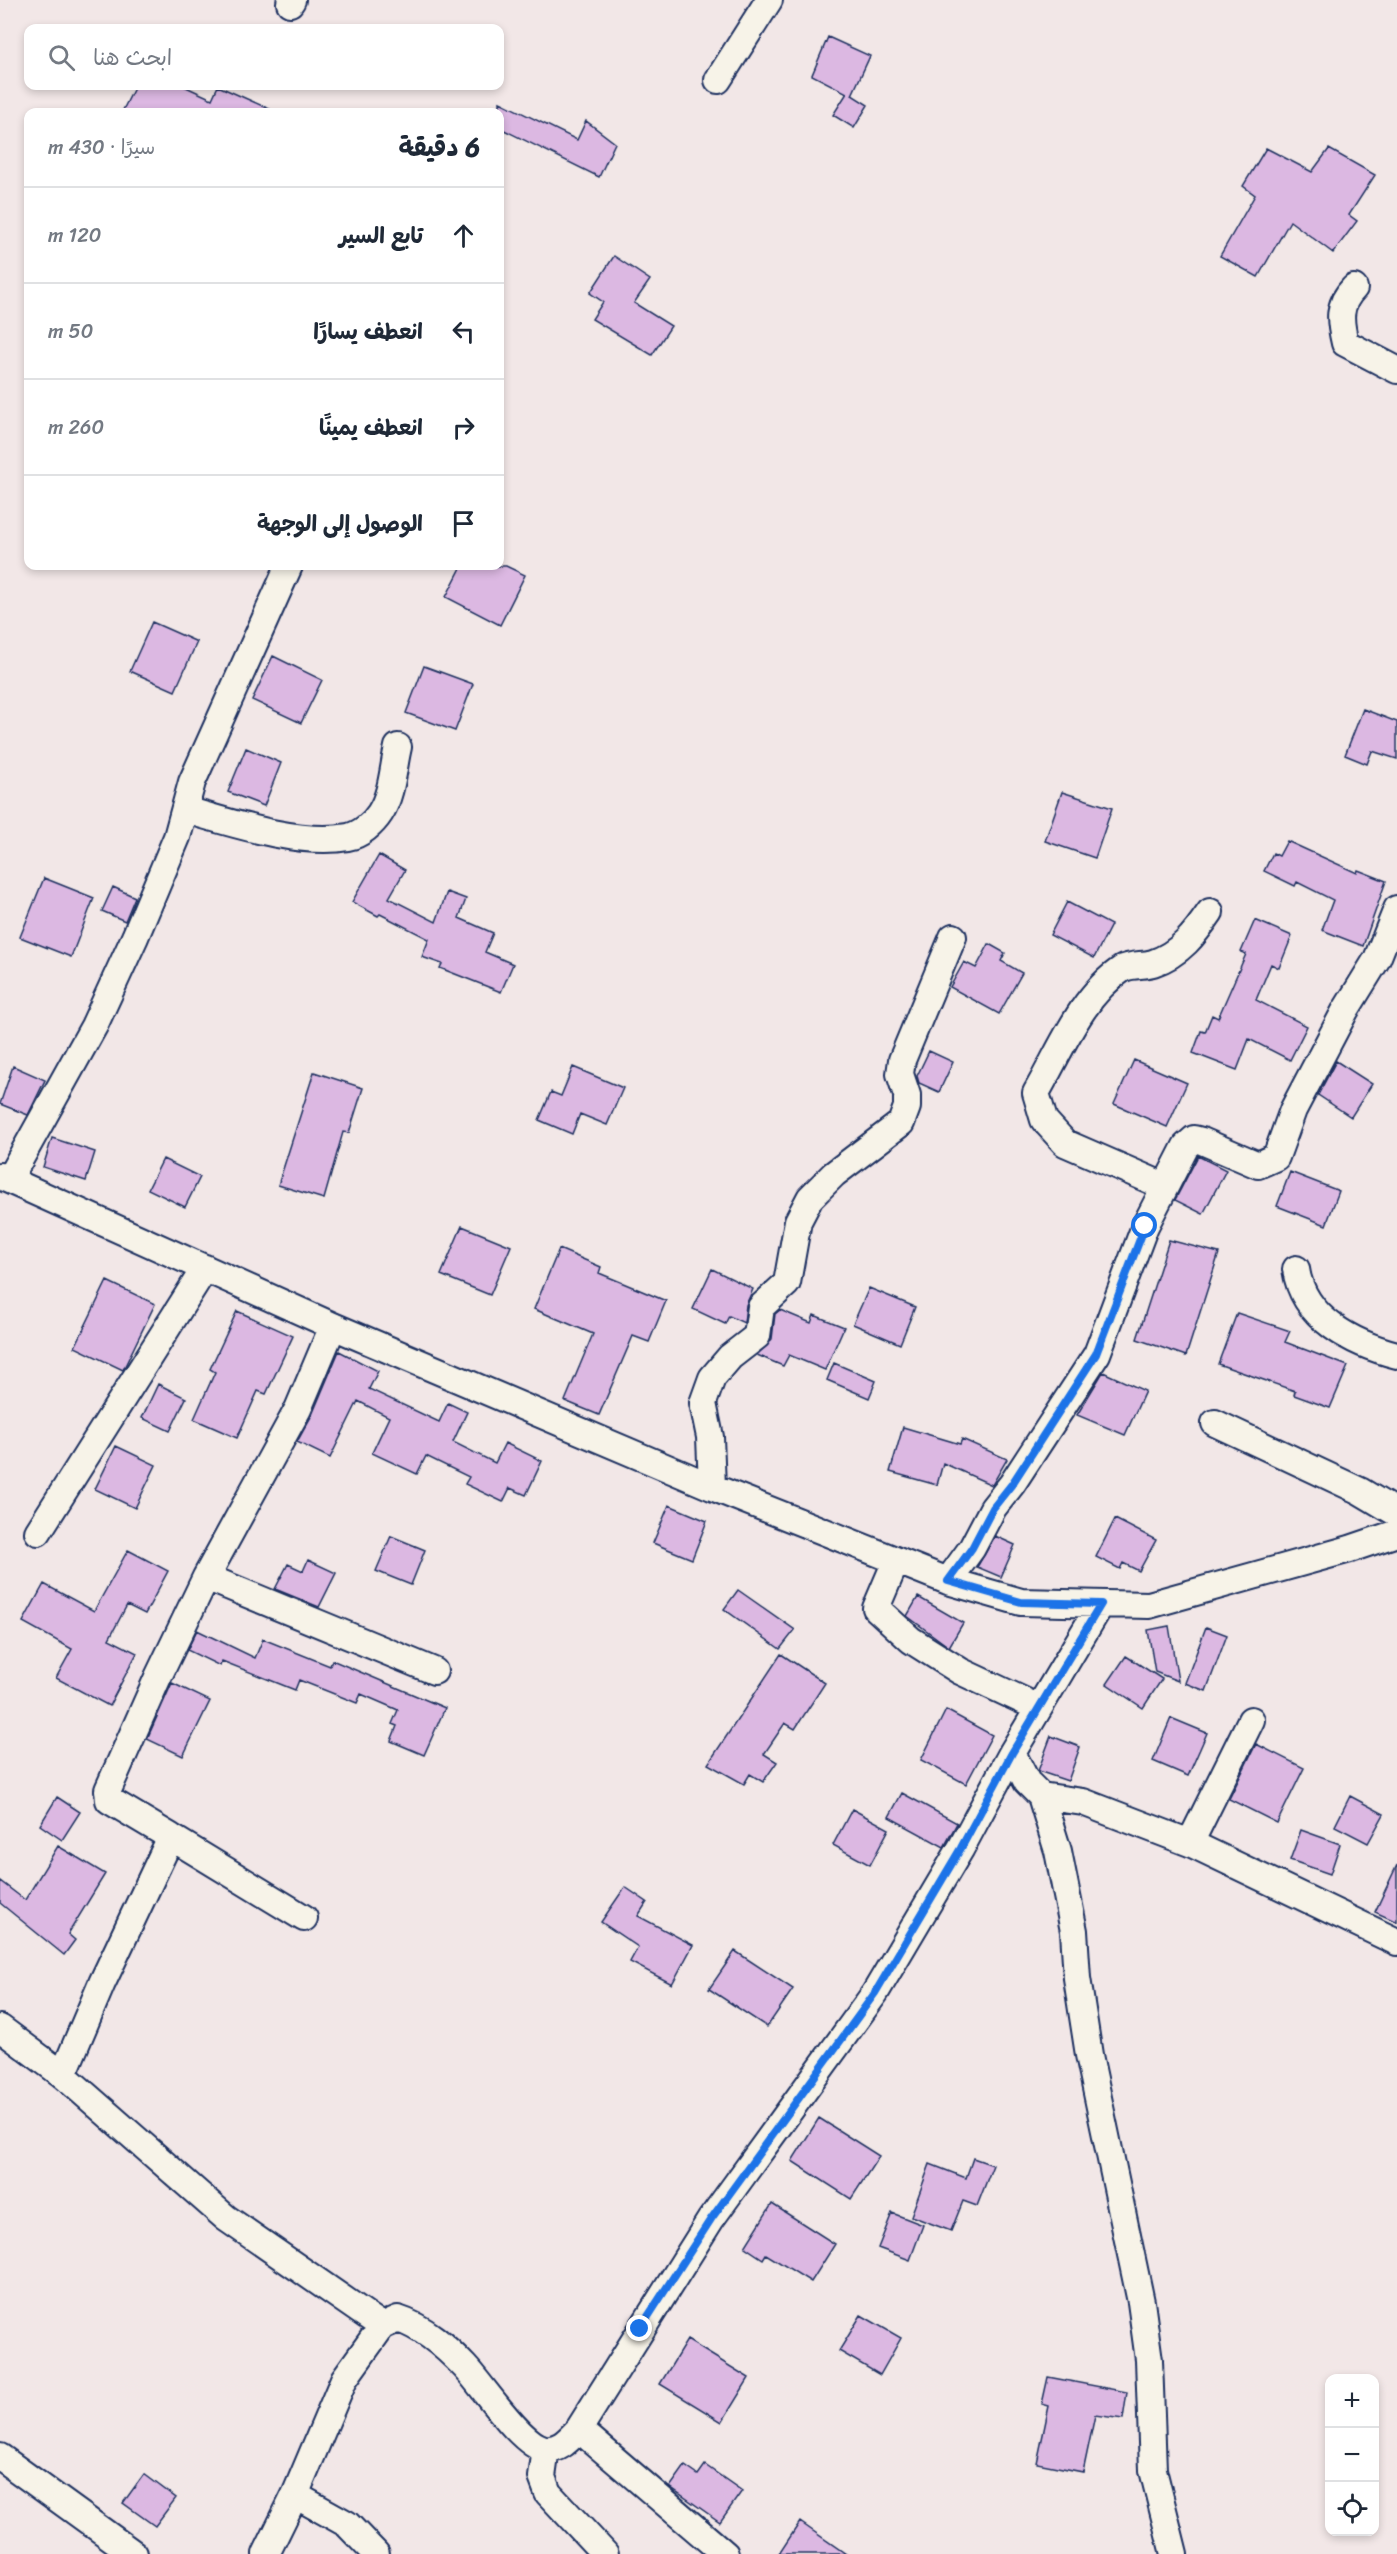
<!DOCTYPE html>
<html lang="ar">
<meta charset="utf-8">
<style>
:root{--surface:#fff;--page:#f2f2f3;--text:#1f2937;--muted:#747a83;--line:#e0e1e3}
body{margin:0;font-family:Sriracha,"Playpen Sans Arabic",sans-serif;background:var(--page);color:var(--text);direction:rtl}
.controls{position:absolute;right:18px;bottom:18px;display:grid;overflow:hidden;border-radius:12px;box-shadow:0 3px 9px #0003}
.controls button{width:54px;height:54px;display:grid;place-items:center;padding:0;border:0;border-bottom:2px solid var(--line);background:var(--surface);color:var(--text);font:30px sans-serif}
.stop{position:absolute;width:18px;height:18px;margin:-14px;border:4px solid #1a73e8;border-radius:50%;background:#fff}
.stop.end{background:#1a73e8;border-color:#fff;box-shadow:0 2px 6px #0008}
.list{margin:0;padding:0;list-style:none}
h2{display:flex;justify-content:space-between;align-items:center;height:78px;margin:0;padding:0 24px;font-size:26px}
h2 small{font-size:20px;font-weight:400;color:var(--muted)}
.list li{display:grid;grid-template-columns:39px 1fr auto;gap:18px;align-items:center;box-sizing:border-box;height:96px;padding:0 24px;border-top:2px solid var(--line)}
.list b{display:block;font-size:22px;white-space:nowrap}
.list em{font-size:20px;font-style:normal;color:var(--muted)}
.icon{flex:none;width:33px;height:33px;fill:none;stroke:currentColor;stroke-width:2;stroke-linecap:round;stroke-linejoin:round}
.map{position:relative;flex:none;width:1397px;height:2554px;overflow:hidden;direction:ltr}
.search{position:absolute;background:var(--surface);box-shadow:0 3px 9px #0003;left:24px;top:24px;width:480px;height:66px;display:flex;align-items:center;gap:15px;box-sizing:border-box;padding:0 21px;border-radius:12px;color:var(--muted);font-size:22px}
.panel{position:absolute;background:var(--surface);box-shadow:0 3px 9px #0003;left:24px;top:108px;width:480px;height:462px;border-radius:12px;direction:rtl}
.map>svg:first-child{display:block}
.building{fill:#dcb8e2;stroke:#1b2f5e;stroke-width:1.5}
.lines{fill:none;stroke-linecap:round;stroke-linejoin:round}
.minor-casing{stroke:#1b2f5e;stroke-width:30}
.minor{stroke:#f7f3e8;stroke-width:26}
.route{stroke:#1a73e8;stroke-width:8}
</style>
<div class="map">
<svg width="1397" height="2554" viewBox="0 0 1397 2554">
<rect width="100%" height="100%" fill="#f2e7e7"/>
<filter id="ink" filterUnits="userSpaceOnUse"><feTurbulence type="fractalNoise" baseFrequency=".0167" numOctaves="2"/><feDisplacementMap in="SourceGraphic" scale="12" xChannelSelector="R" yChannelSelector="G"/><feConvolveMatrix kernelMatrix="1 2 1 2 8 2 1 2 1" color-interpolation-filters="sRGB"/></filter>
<g filter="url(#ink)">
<path class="building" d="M828,37L870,56L852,95L868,105L854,128L833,115L847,93L812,75Z
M135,86H184L212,99L218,86L276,112H122Z
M500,102L577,140L586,121L615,143L599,177L500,128Z
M1266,148L1312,172L1329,149L1375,175L1349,215L1357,221L1333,253L1290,221L1258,277L1220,256L1255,195L1243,186Z
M614,256L650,280L634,303L671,326L652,355L592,319L603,302L590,293Z
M462,566H506L525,575L500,625L446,597Z
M152,622L197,642L175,691L130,671Z
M273,656L322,680L301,723L252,700Z
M424,666L473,684L455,731L406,713Z
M1363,709L1397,722V759L1372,751L1367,764L1345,755Z
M246,748L281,763L264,806L228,792Z
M1062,792L1112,808L1095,858L1045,841Z
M1287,841L1357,873L1358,870L1386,881L1363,946L1322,930L1333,900L1297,882L1295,886L1264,871L1273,853L1279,856Z
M379,855L405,870L389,898L436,922L447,892L466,899L459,918L493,933L485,952L513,964L501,992L440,968L442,964L422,957L429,939L380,914L378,916L352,902Z
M44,878L94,898L71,957L20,937Z
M113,887L135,897L125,921L102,911Z
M1067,902L1111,925L1094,958L1050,935Z
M1255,920L1292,936L1279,968L1271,964L1256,1000L1307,1026L1290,1060L1249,1039L1237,1070L1193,1053L1201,1031L1205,1032L1212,1015L1218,1018L1246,954L1241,952Z
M989,944L1005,953L1001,961L1022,973L999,1014L950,987L964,962L976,968Z
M929,1051L953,1062L939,1092L919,1083L917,1076Z
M1134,1060L1187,1083L1167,1127L1114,1104Z
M1336,1061L1372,1084L1351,1117L1318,1095Z
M13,1066L45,1080L28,1115L0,1104Z
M573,1067L623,1088L607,1125L580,1114L572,1134L539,1120L551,1092L561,1096Z
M314,1072L363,1088L349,1133L343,1132L324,1199L278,1185Z
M52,1138L95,1152L86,1181L43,1167Z
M1198,1156L1226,1170L1203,1214L1175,1200Z
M163,1159L200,1177L185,1207L148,1189Z
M1290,1172L1339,1191L1326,1225L1277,1206Z
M462,1226L511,1246L490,1295L441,1275Z
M1169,1240L1219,1253L1186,1356L1137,1339Z
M559,1249L601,1267L599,1273L666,1301L649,1342L633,1336L599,1415L565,1401L593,1334L534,1309Z
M712,1269L753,1289L746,1305L744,1323L729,1316L725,1324L693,1309Z
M107,1281L155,1304L123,1370L75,1347Z
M869,1288L915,1307L900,1344L853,1324Z
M780,1310L811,1323L814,1315L844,1327L825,1370L789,1355L783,1366L757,1355L772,1339L775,1314Z
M237,1311L293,1336L266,1394L258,1391L237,1438L194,1419L215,1372L210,1369Z
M1237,1313L1290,1331L1285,1342L1348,1366L1330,1408L1294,1395L1295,1391L1218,1364Z
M339,1351L378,1371L369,1389L439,1422L448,1403L467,1412L453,1442L495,1463L505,1443L542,1461L526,1495L510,1488L503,1502L465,1484L469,1477L426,1456L417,1474L372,1453L389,1417L358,1401L330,1458L297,1442L312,1415Z
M834,1363L876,1381L869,1398L827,1380Z
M1103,1372L1145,1391L1125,1435L1077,1415Z
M158,1384L186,1398L170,1431L142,1418Z
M903,1427L960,1444L962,1439L1007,1459L992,1485L943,1463L937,1485L890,1472Z
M116,1446L156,1465L135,1508L95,1489Z
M669,1505L707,1521L692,1559L653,1543Z
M1115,1519L1156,1540L1139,1571L1123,1563L1120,1569L1096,1557Z
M391,1536L425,1550L411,1585L376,1571Z
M995,1536L1015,1545L1001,1577L977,1567Z
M128,1550L168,1571L145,1614L127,1605L109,1639L137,1653L109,1706L56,1678L72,1649L23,1622L44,1584L94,1611Z
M308,1560L336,1573L319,1607L275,1589L288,1564L303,1571Z
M738,1590L795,1630L780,1649L724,1609Z
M918,1597L963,1623L949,1647L907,1616Z
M1169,1626L1178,1681L1155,1672L1148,1630Z
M1206,1627L1227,1635L1206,1691L1185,1683Z
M197,1630L255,1658L263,1639L330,1666L332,1660L445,1708L424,1755L391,1741L397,1726L392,1724L398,1710L361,1694L357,1703L299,1680L295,1690L222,1661L220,1666L187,1650Z
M781,1654L825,1683L795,1729L785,1723L764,1754L777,1762L763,1782L750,1774L744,1784L708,1764Z
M1126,1656L1162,1679L1143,1708L1107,1684Z
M172,1683L210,1701L183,1756L147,1739Z
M946,1710L992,1735L966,1784L921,1760Z
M1171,1718L1207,1733L1188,1776L1153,1761Z
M1051,1736L1080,1747L1068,1781L1038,1771Z
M1256,1744L1304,1768L1277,1823L1229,1799Z
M902,1793L957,1823L944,1847L889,1817Z
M1350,1796L1384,1814L1368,1843L1335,1826Z
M57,1797L80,1812L62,1840L40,1825Z
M852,1809L889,1829L870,1865L833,1845Z
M1301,1830L1340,1844L1330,1874L1290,1860Z
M58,1846L105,1874L68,1934L75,1940L64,1955L0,1903V1881L25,1900Z
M1397,1865V1922L1375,1912Z
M625,1887L647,1902L638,1916L693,1945L672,1984L630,1962L638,1947L601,1922Z
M735,1951L793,1989L767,2027L709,1989Z
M819,2118L879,2156L851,2199L792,2161Z
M973,2158L993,2165L977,2206L963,2201L951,2231L911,2216L930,2164L966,2178Z
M772,2204L835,2244L811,2282L766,2254L763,2259L745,2247Z
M892,2213L923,2225L910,2260L878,2248Z
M861,2315L901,2338L880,2375L839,2351Z
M687,2340L749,2378L722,2422L660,2384Z
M1048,2377L1127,2392L1123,2419L1095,2415L1083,2472L1037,2463L1049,2406L1042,2404Z
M705,2465L742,2491L720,2522L670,2487L685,2466L698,2475Z
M144,2474L176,2498L155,2526L123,2503Z
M800,2522L846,2554H779Z"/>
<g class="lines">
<g class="minor-casing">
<path id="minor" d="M290,3L292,0
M718,80L769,0
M1354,288C1337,305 1340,322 1345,343L1397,370
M186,810C231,823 301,846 348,837C360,835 373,824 380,813C392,795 393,768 398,747
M0,1176L333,1326L712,1487L948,1581L1021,1602L1149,1605L1350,1549L1397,1533
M9,1179L94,1026L135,937L177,837L192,782L289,566
M1164,1186L1065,1143L1044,1120L1036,1093C1060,1052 1081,996 1122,969C1130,964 1144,966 1153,963C1180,954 1195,934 1210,912
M1296,1269C1303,1319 1354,1344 1397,1355
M1215,1423L1360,1491L1397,1513
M712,1487L710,1437L703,1403L712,1378L730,1357L757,1336L761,1307L787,1283L798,1221L810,1198L834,1174L901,1123L907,1107V1095L900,1074L902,1060L953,937
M38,1532L205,1268
M896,1561L876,1608L911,1640L960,1671L1039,1708
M206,1577L434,1671
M948,1581L972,1548L993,1508L1012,1484L1097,1354L1145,1226L1186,1146L1194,1139L1202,1141L1258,1165L1276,1157L1293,1110L1345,1011L1377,959L1397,909
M1012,1753L1027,1782L1041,1796L1058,1851L1074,1931L1077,1978L1089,2055L1141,2302L1149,2360L1153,2470L1174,2554
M1041,1796L1083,1802L1190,1843L1397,1942
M171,1837L304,1918
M1190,1843L1251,1720
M0,2028L63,2075L226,2218L382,2326
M63,2075L102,1983L171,1837L109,1800L108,1790L158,1677L206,1577L298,1409L333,1326
M579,2429L725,2554
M546,2449L542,2477L548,2493L605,2554
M0,2457L134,2554
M295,2495L347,2524L376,2554
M266,2554L295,2495L344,2379L382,2326L398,2319C424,2327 446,2347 465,2367C483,2386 521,2445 545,2449C560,2451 569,2439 579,2429L711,2219L875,1993L961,1848L1012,1753L1101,1604"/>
</g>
<use href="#minor" class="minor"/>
</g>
</g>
<g class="lines" filter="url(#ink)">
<path class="route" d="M640,2329L711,2219L875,1993L961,1848L1012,1753L1101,1604L1021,1602L948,1581L972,1548L993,1508L1012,1484L1096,1354L1145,1226"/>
</g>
</svg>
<div class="controls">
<button>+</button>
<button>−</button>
<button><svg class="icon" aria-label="locate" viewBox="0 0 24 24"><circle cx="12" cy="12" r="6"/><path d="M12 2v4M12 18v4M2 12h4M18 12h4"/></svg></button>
</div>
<div class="stop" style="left:1145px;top:1226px"></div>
<div class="stop end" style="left:640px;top:2329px"></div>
<div class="search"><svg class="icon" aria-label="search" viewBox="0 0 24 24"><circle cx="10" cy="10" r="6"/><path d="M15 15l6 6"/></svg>ابحث هنا</div>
<section class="panel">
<h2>6 دقيقة<small>سيرًا · 430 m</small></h2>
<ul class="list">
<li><svg class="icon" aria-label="ahead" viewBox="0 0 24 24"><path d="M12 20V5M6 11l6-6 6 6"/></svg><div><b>تابع السير</b></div><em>120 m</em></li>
<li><svg class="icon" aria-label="left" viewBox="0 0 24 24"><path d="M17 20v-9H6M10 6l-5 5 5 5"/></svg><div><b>انعطف يسارًا</b></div><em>50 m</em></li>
<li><svg class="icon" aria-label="right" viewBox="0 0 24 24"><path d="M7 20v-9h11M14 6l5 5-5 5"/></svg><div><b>انعطف يمينًا</b></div><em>260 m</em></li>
<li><svg class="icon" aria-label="arrive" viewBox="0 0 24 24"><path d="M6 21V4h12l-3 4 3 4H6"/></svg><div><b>الوصول إلى الوجهة</b></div></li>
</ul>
</section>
</div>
